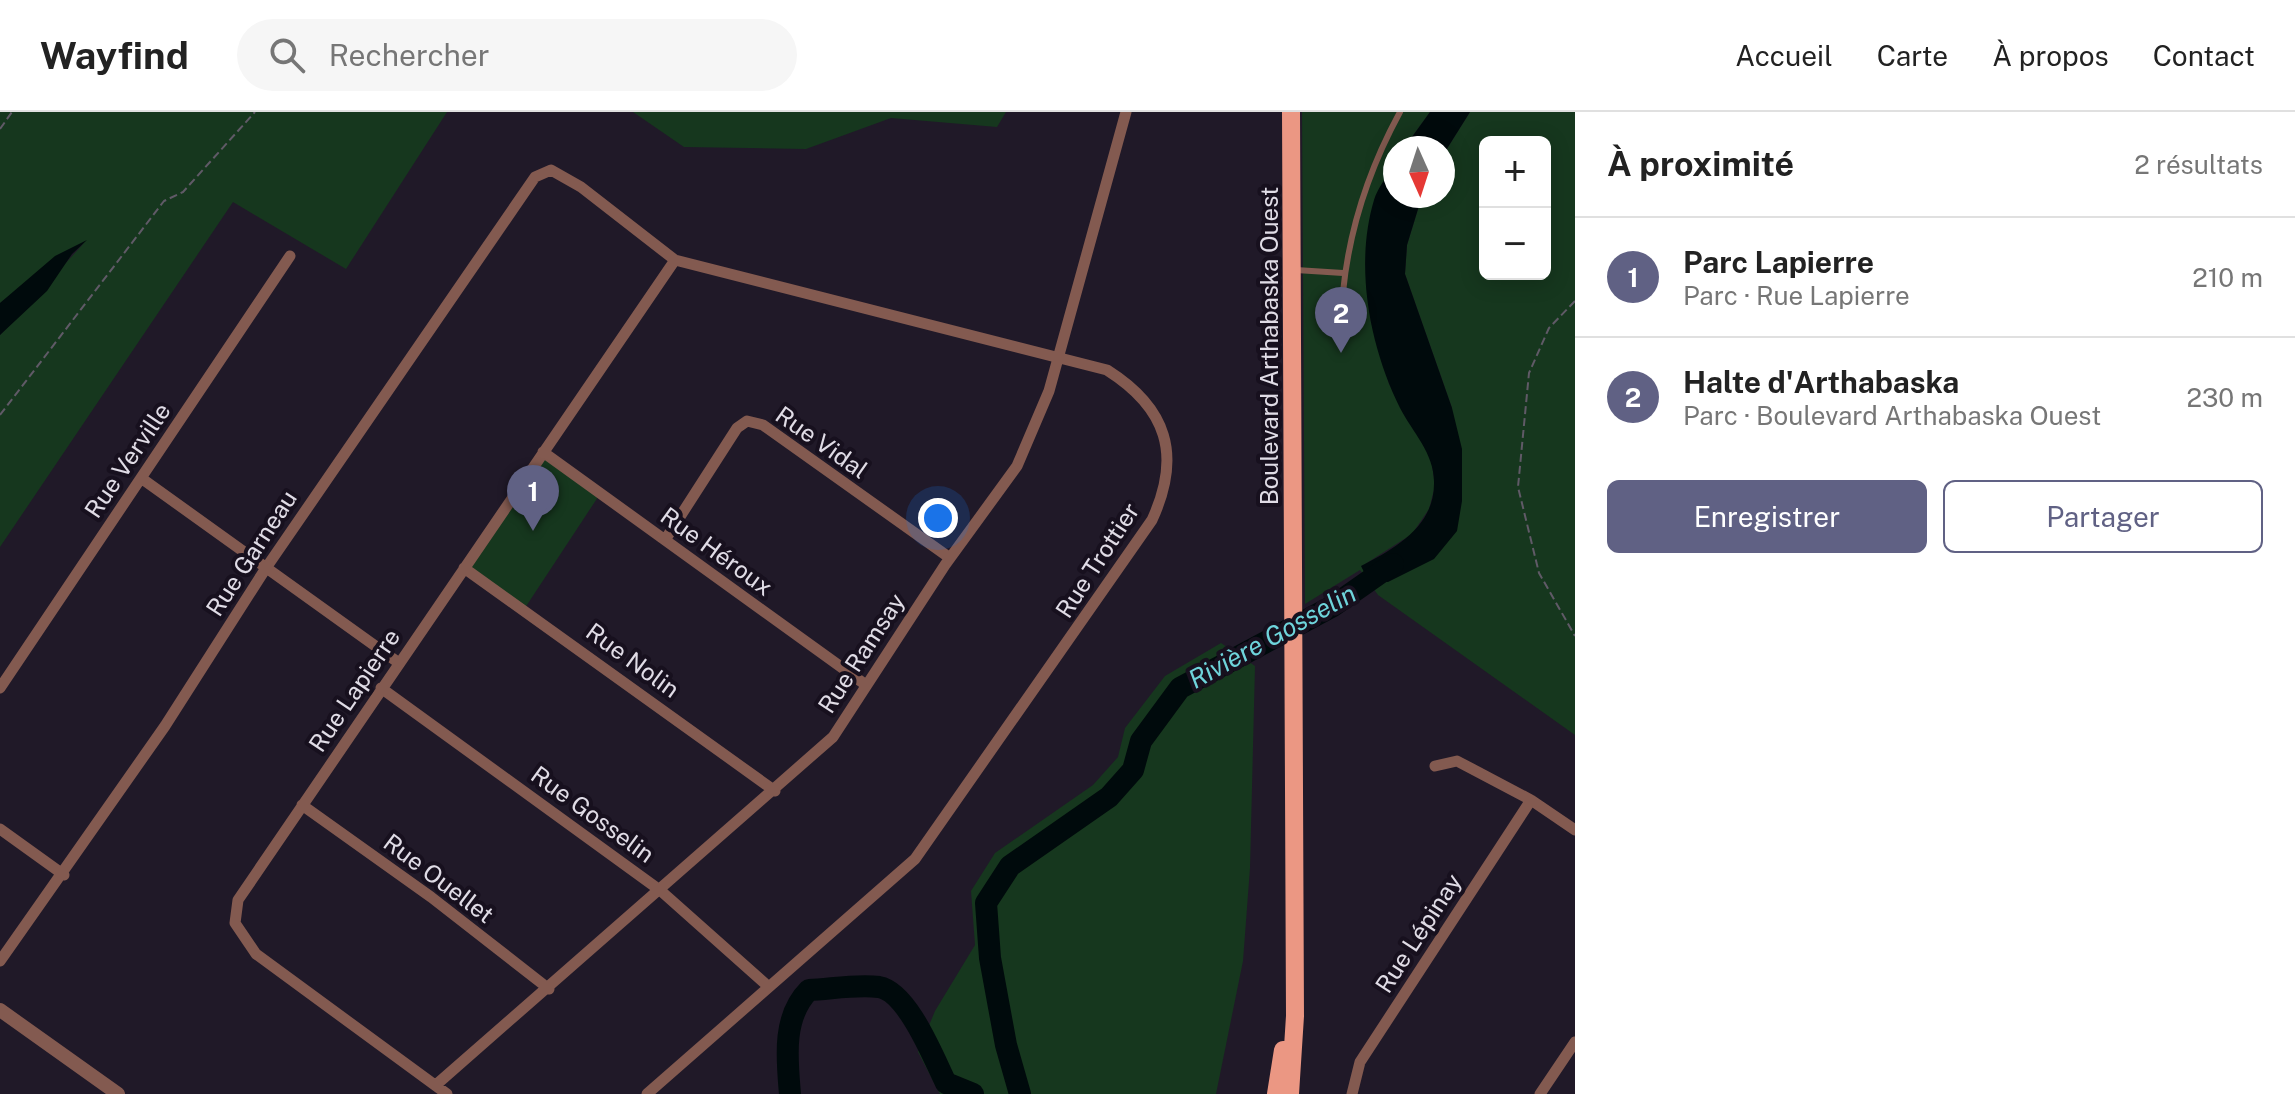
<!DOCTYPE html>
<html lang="fr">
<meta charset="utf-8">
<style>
:root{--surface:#fff;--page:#f6f6f6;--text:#222;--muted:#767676;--line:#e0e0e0;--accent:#606184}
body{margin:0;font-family:"Public Sans",sans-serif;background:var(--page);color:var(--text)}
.controls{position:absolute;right:24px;top:24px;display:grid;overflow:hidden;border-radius:12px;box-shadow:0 4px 20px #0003}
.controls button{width:72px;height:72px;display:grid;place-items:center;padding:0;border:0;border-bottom:2px solid var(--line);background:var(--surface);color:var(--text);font:40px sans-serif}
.compass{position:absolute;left:1383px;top:24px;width:72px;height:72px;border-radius:50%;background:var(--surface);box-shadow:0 4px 20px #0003;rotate:177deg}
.you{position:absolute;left:938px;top:406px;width:28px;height:28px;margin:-20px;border:6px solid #fff;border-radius:50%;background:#1a73e8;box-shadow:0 0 0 12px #1a73e833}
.badge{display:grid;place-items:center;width:52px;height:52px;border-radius:50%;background:var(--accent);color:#fff;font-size:26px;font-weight:700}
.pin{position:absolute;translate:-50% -66px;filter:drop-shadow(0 2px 4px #0008)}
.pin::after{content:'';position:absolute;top:42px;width:28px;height:24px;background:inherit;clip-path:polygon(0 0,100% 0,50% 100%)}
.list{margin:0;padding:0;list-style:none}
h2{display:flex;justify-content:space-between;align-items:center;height:104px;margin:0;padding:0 32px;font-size:34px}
h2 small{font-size:26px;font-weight:400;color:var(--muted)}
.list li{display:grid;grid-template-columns:52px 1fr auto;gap:24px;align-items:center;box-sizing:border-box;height:120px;padding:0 32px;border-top:2px solid var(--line)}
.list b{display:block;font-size:30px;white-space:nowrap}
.list p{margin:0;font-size:26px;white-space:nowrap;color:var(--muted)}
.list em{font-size:26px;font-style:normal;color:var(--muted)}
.actions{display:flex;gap:16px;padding:24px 32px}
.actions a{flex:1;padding:18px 0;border:2px solid var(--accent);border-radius:12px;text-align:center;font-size:28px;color:var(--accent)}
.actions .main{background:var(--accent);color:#fff}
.icon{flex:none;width:44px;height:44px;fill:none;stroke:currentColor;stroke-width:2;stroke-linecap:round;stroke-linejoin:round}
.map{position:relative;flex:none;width:1575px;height:982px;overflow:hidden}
header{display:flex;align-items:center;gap:48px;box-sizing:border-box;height:112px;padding:0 40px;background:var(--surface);border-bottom:2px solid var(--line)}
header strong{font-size:38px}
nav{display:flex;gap:44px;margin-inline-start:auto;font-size:28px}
.search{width:560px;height:72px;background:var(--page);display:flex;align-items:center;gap:20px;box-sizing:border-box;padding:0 28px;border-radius:44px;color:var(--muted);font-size:30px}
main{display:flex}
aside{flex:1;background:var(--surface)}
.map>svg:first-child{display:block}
.green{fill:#16371e;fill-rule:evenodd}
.water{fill:#000a0c}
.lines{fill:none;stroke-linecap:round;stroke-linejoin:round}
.river{stroke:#000a0c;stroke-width:22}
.path{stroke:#605a67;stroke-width:2;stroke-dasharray:8 4;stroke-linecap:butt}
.service{stroke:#835a50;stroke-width:6}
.minor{stroke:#835a50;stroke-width:11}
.tertiary{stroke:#835a50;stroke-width:14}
.primary{stroke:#eb9783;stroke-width:18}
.labels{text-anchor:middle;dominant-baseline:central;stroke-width:8;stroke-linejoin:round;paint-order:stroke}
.street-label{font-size:24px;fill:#e0dce6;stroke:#17101e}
.water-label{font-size:26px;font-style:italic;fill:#6ed4db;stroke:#17101e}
</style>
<header>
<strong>Wayfind</strong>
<div class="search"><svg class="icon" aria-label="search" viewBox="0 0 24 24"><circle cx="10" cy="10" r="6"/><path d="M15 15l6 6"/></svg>Rechercher</div>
<nav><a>Accueil</a><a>Carte</a><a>À propos</a><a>Contact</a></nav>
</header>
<main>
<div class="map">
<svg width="1575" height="982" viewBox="0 0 1575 982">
<rect width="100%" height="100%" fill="#201928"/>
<path class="green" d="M0,0H447L346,157L233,90L0,435V223L84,131L0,191Z
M633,0H1006L997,15L891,6L806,37L684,35Z
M1302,0H1430L1404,36H1395V51L1375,85L1366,171L1371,210L1389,272L1431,346L1435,374L1429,397L1412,422L1362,454L1434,446L1452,296L1405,162L1407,133L1422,84H1443V43L1470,0H1575V623L1378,483L1360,458L1305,492ZM1485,30H1545V162H1485Z
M543,340L600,382L523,499L464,456Z
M1221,531L1255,554L1250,756L1243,849L1216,982H940L918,940L935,899L975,833L971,779L995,741L1093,673L1118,645L1125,616L1165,564Z"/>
<path class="water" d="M1430,0H1470L1443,43V36H1404Z
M1395,51V84H1422L1407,133L1405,162L1452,296L1462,337V389L1457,419L1434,447L1388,470L1368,468L1361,454C1394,437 1434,415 1434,372C1435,342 1413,321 1400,296C1370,235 1354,155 1374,88C1378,75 1388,63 1395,51Z
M87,128L72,142L47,179L0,223V191L55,144Z"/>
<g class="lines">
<path class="river" d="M790,982C787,947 782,905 809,878C831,877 857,872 879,875C908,880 934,947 946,971L973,982
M1020,982L1006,933L990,846L986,791L1010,754L1109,685L1133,658L1141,629L1180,576L1333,494L1393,452"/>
<path class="path" d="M0,17L12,0
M1575,189L1549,216L1529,261L1518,375L1539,461L1575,524
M0,303L164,89L183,80L255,0"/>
<path class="service" d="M1296,158L1343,161
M1341,217C1342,140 1363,68 1400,0"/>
<path class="minor" d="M543,340L866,573
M141,366L399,551
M665,428L737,316L747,309L763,313L950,446
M464,456L775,679
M0,576L290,144
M381,576L661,779L769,875
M1435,654L1457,649L1531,688L1575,718
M302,693L431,785L549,877
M0,717L64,763
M0,849L165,614L266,456L535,65L551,58L581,75L675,148L1107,258C1167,296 1182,343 1152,408L915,747L647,982
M437,972L833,625L945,453L1017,354L1049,279L1126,0
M447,982L256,842L235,811L238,788L675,148
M1352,982L1360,950L1531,688
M1540,982L1575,930"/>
<path class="tertiary" d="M0,898L118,982"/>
<path class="primary" d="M1276,982L1283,938
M1290,982L1295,904L1291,0"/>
</g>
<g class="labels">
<g class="street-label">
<text transform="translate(1269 234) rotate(-90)">Boulevard Arthabaska Ouest</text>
<text transform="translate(822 330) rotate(35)">Rue Vidal</text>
<text transform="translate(127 348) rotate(-56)">Rue Verville</text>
<text transform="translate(717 439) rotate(36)">Rue Héroux</text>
<text transform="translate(251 441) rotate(-57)">Rue Garneau</text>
<text transform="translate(1097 448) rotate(-57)">Rue Trottier</text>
<text transform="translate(861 541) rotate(-57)">Rue Ramsay</text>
<text transform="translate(633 548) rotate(36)">Rue Nolin</text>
<text transform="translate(354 578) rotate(-56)">Rue Lapierre</text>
<text transform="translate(593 702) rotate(36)">Rue Gosselin</text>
<text transform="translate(439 766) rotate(37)">Rue Ouellet</text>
<text transform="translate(1418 821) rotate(-57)">Rue Lépinay</text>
</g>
<g class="water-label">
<text transform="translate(1272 524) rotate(-29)">Rivière Gosselin</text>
</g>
</g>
</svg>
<div class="controls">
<button>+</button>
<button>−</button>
</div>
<svg class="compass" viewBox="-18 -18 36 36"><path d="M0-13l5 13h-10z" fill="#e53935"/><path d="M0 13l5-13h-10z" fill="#767676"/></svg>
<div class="you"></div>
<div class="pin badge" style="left:533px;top:419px">1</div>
<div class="pin badge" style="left:1341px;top:241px">2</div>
</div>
<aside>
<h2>À proximité<small>2 résultats</small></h2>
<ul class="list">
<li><span class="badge">1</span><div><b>Parc Lapierre</b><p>Parc · Rue Lapierre</p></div><em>210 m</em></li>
<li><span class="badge">2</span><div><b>Halte d'Arthabaska</b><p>Parc · Boulevard Arthabaska Ouest</p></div><em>230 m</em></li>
</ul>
<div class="actions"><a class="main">Enregistrer</a><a>Partager</a></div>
</aside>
</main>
